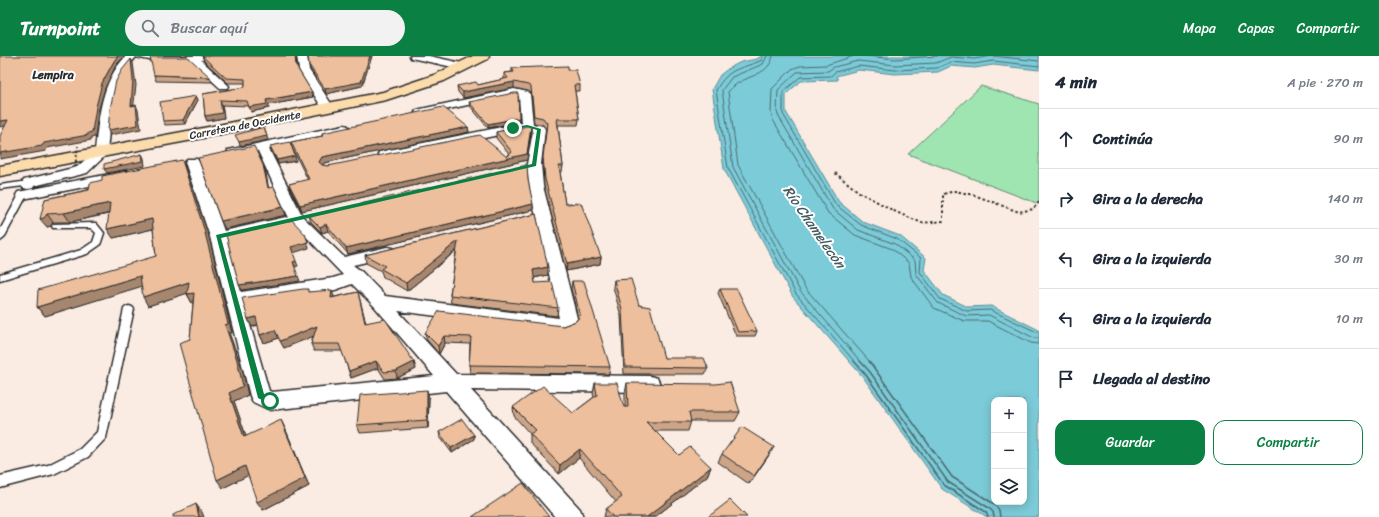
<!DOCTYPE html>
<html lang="es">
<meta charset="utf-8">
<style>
:root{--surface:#fff;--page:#f2f2f3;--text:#1f2937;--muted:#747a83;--line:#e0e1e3;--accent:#0b8043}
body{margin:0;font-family:Sriracha,sans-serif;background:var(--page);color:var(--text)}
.controls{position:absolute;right:12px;bottom:12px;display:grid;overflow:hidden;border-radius:8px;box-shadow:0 2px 10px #0003}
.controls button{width:36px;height:36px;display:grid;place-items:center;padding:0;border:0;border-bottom:1px solid var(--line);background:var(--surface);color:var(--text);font:20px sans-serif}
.stop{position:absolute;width:12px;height:12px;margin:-9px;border:3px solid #0b8043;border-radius:50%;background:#fff}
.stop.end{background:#0b8043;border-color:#fff;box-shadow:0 1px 4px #0008}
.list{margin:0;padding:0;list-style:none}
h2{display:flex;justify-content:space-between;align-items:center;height:52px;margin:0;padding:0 16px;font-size:17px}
h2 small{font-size:13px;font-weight:400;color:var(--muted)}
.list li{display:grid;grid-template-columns:26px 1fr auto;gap:12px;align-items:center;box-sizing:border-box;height:60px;padding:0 16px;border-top:1px solid var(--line)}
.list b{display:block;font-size:15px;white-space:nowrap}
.list em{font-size:13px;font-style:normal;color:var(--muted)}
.actions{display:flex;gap:8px;padding:12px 16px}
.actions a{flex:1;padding:9px 0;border:1px solid var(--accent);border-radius:12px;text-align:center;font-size:14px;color:var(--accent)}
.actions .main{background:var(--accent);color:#fff}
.icon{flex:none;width:22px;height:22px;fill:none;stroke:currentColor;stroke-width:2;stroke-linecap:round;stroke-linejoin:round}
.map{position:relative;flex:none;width:1039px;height:461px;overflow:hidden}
header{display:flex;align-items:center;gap:24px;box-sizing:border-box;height:56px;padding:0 20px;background:var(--accent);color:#fff}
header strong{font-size:19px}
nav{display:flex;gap:22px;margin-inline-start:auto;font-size:14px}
.search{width:280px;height:36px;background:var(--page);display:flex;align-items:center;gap:10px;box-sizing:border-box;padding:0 14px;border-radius:22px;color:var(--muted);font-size:15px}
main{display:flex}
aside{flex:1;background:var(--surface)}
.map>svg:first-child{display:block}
.green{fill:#9fe5b2;stroke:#65886e}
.water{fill:#7ccbd8;stroke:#5c8b93;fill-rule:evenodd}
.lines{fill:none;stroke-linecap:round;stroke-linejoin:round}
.shore-far1{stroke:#4b6b70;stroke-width:1}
.shore{stroke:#4b6b70;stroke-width:1.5}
.service-casing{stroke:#2b2b2b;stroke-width:3}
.minor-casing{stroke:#2b2b2b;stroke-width:3}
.primary-casing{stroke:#2b2b2b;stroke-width:3}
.path{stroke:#2b2b2b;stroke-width:2;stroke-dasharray:2.5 2.5;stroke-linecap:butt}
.service{fill:#fff;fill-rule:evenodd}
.minor{fill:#fff;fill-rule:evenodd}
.primary{fill:#fcdcac;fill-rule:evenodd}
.path-bridge{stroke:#2b2b2b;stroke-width:2;stroke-dasharray:2.5 2.5;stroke-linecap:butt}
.wall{fill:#cca487;stroke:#2b2b2b}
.shaded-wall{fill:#a6866e;stroke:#2b2b2b}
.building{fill:#edbf9d;stroke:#2b2b2b}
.route{fill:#0b8043}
.labels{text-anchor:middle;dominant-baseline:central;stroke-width:4;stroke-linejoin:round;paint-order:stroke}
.far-street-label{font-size:11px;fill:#2b2b2b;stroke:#fff}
.far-neighbourhood-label{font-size:12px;font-weight:bold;fill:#2b2b2b;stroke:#fff}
.water-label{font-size:14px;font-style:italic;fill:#435b5f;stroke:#fff}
</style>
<header>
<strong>Turnpoint</strong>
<div class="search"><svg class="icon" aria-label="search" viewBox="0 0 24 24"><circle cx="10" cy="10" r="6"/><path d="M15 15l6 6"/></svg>Buscar aquí</div>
<nav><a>Mapa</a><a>Capas</a><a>Compartir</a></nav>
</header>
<main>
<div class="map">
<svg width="1039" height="461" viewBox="0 0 1039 461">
<rect width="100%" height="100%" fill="#faece2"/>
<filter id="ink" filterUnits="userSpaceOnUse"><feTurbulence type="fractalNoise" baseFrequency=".025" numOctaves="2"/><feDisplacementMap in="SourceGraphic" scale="8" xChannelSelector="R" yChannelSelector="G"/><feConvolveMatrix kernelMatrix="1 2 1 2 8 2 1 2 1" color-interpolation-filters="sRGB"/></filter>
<g filter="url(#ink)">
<path class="green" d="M981,30L1039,48V148L908,98Z"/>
<path class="water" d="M761,0H1039V14L993,9L975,12L951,10L938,16L895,18L859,14L836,20L838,24L801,25L786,38V56L839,146L863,166L900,180L926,202L924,214L943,239L968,251L991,250L1039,274V461H987L942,433L863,321L793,241L724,113L712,33L720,19L729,12L741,6L757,3ZM994,344H1024V446H994Z"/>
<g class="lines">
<path class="shore-far1" d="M762,0V4L760,5C738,14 730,11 716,34L728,112L796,238L855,306
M767,0L763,8L732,21L722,34L733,111L800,235L861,306
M773,0C768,23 743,17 728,36L738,109L805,232L870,306
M854,0L826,9L800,10L792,13L772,33L771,57L773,64L828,157L855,179L892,193L909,207L911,221L934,252L964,265H988L1031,287L1039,288
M866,0L895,3L937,0
M1039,5L993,0L974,3L951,1L936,7L895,9L858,5L834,11L828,15L797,16L778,34L777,56L779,61L833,153L858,174L895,188L915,204L916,218L938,247L966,260L989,259L1034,282H1039
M1039,10L993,5L974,8L951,6L937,12L895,14L859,10L835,16L831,20L800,21L783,36V58L836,149L861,169L897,183L921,202L920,216L940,243L967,255L990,254L1039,277"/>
<path class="shore" d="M854,305L866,319L944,429L986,456L988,461
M860,305L870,316L948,426L989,452L993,456L994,461
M869,305L952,421L994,448L999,454L1000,461"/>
<g class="service-casing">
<path id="service" d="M29,125L33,127L32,129L0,133V129Z
M20,137H26L27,139L4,182L0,185V174Z
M93,167H96L104,177L100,189L87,198L0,224V218L81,194L93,186L96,177L91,172H53L52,170L53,168Z
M129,250L132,251L134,253L106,382L88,401L54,418L0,432V420L48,409L80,393L97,376L124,253L126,251Z"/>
</g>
<g class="minor-casing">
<path id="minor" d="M126,0H212L211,2L201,4L229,30L228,32H220L191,5L158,6L136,1C131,7 125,13 121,20C109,43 110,71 107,96L106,99L87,117L34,130L33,132L28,133L23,132L21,129L24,124L77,111L95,95C99,60 101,26 126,0Z
M297,0H307L309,14L334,52L332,54H324L322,52L299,14Z
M410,0H429L466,8L467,10L462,13L411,2Z
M514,33L528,36L530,38L533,68L543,70L545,73L541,108L543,130L578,266L575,271L562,276L398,255L456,318L650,320L657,322L660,328L657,334L650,336L471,334L580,453L583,461H555L446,335L270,354L253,346L250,340L210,181L185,106L187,103H197L199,106L224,175L286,161L289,162L258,95L233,101L228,100L227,97L228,94L233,93L344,69L348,70L350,73L348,76L269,93L303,161L344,201L387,191L393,192L395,196L393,200L353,209L362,216L385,240L559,262L529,130L527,108L533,75L527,74L513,76L384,103L379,102L378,99L379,96L384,95L521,67L519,40L514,39L421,59L417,58L415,56L417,54L421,53ZM293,167L343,219L333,222L241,236L227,184L286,171ZM352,228L374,250L434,320L272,336L269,335L244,248L335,234Z
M125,115L130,116L132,119L130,122L23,143L18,142L16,139L18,136L23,135Z"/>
</g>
<g class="primary-casing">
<path id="primary" d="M473,0H489L488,3L444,25L386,44L198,83L0,120V110L198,73L383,36L434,19Z"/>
</g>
<path class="path" d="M835,117L859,136L896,156L922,167L943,165V138L955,135L974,139L1019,156L1033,153L1039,146"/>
<use href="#service" class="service"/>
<use href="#minor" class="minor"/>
<use href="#primary" class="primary"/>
<path class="path-bridge" d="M75,111L78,90"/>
</g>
<path class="wall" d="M202,0H296L297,11L313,41L268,49L269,52L251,56L249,50L222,49L224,62L207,65L205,60L203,38L245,31V27H228L204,5Z
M308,0H372L362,30L326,38L310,13Z
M512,12L568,14L580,29V35H575L579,63L578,69H558L563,110L562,116H560L565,148L601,201L600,208L566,215L544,130L543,108L546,73L543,69L534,67L531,37L528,35L514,32L463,42L458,36L457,30L478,29L504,23V17L512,16Z
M154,19L210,21L212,26L156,25Z
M196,40L198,44L185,68L165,69L163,65Z
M469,46L519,66L488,72L470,50Z
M531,70V76L527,104L302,155L291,134L289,128L308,124L292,92L291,86L322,80V77L468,71L469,76L324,107L322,109L328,110L507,101L509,98L496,82V76Z
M270,90L296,105L278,108Z
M186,113L209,181L232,277H229L242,312L248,339L234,345L246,380L285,372L309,430L263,454L248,419L223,432L190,283L193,247H192L187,238V237L148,250L141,230L45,260L37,251L156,200L153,173L113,182L109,158L70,166H53L51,170L47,171L45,143Z
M528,124L533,154L348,198L328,175L322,177L311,166L309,160Z
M536,158L548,219L534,222L535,227L558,252L557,260L451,247L450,239L456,195L407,235L383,221L381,215L366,207L365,199Z
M614,224L639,249L664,302L708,312L705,318H624L621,260L613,231Z
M572,225L610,311L609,318L470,317L469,309L470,288L445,287L439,298L427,284L425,277L563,270L576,265L578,262L571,233Z
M720,233L757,275L755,280H736L718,237Z
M309,236L334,241L358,236L366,267L414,306L416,313L397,322L385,323L378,312L351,322L342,295H314L311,288L313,280L284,292L279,282L264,287L260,279L258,269L252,271L248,263Z
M595,327L624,351H625V337L627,327L740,356L735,365H691L688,375H655L679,399L711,411L707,420L655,461H604L606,453L616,446L579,402L559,418L530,387V378L514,360L513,351L573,357L594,341L593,337Z
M429,342L428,372L360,377L357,369Z
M439,376L474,379V383L452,397L440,381Z
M722,398L769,399L749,428L718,406Z"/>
<path class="shaded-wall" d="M118,0H125L116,9L105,32L98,56L95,81L91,82V84L47,92L46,95L0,103V97L44,87L102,27L114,5Z
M370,0H372L362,30L326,38L325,33Z
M131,3L133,7L136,29L133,55L131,50Z
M514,26V32L463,42V36Z
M312,36L313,41L268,49L269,52L251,56L249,51L266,44Z
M196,40L198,44L185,68L183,64Z
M220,44L222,49L224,62L207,65L205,60Z
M136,49L138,54L141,73L110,79L108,74Z
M519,62V66L488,72V68Z
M8,64L11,69L0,71V65Z
M531,70V76L527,104L302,155L300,149L527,98Z
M264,71L268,84L240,90L239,86Z
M468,71L469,76L324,107L321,112L319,106L322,101Z
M142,98L144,102L145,110L107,117L104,113Z
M295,100L296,105L278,108L277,104Z
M182,104L186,113L209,181L232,277H229L242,312L248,339L234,345L249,389L244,381L229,337L225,269Z
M263,109L266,117L270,140L268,132Z
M110,147L115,156L70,166L64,157Z
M533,148V154L348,198L346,192Z
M283,151L286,159L225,173L221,165Z
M47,158L53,166L51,170L47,171L40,163Z
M152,163L157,172L113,182L107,173Z
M326,168L328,175L322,177L320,171Z
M305,178L309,192L293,197L291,191Z
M458,185V193L407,235L406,227Z
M601,201L600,208L566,215L567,208Z
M296,205L298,210L295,211L293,206Z
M548,211V219L533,222V214Z
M140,220L146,229L45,260L37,251Z
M298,220L300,225L242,234L239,229Z
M189,226L194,235L148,250L143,241Z
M332,234L334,241L333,250L331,242Z
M194,237L199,246L192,247L187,238Z
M256,261L259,268L252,271L248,263Z
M317,270L319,278L284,292L280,285Z
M275,274L279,282L264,287L260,279Z
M444,280L445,287L439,298L438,290Z
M376,305L378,312L351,322L349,315Z
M414,306L416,313L397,322L396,315Z
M427,334L429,342L428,372L427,364Z
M281,364L285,372L309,430L263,454L257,446Z
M474,379V383L452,397L451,392Z
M774,391L769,399L749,428L754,420Z
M580,393L579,402L559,418L560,409Z
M245,410L251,418L223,432L217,424Z
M711,411L707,420L655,461H647Z
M196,448L202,456L204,461H199Z"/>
<path class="building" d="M0,0H118L114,5L102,27L96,51L92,76L88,77V79L44,87L42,90L0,97V80L8,64L0,65Z
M202,0H295L296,10L312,36L266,44L267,48L249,51L247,45L220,44L222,57L205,60L203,38L245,31V23L226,22Z
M308,0H370L361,26L325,33L309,9Z
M150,1H188L210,21L154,19Z
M131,3L133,24L131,50L136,49L138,69L108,74L110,53L116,25L122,14Z
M568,10V14H576L580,29H574L579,63H557L563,110H559L565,148L581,147L601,201L567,208L545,123L543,101L547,67L543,62L534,60L531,31L528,29L514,26L463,36L457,30L476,26L478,29L508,22L504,17L514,16L512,12Z
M514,37H518L519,62L488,68L469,46Z
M196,40L183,64L163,65L160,46Z
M443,51L468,71L322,101L319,106L322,109L328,110L480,79L507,101L512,96L496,76L527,70H531L527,98L300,149L289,128L309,123L291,86L323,80L322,77Z
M264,71L267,80L239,86L235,79Z
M290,86L295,100L277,104L270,90Z
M254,90L263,109L268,132L274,131L283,151L221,165L198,102Z
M142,98L143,105L104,113V108Z
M182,104L204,173L228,268L225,269L237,304L243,330L229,337L244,381L281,364L305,422L257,446L245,410L217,424L179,287L190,283L194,237L187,238L189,226L143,241L140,220L37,251L38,234L156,200L152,163L107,173L110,147L64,157L47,158L44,162L40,163L45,143L89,134L90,127L102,124V120Z
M527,109L528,124L533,148L346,192L326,168L320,171L309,160Z
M536,158L548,211L533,214L535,227L552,226L558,252L450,239L458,185L406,227L381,213L385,210L365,199Z
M292,164L305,178L308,186L291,191L296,205L293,206L298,220L239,229L226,179Z
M631,223L639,249L650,251L664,302H704L708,312L625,311L622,253L614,224Z
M572,225H584L610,311L469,309L471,281L444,280L438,290L425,277L439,255L563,270L576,265L580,260Z
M303,233H308V236L332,234L331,242L358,236L365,267L385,263L414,306L396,315L384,316L376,305L349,315L339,288H311L317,270L280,285L275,274L260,279L256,261L248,263L242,242Z
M720,233H737L757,275L738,276Z
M730,326L740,356H689L691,366H646L679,399L690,391L711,411L647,461H613L606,453L622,441L580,393L560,409L530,378L536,374L513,351L543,330L573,357L597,339L595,327H617L624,351H628L627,327L716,328Z
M427,334V364L357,369L360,339Z
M462,363L474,379L451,392L439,376Z
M742,371L774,391L754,420L722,398Z
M523,427L549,461H472Z
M730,444L747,461H708Z
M196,448L199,461H173V459Z"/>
</g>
<path class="route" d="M527,69L541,73L536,110L221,182L264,338L273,343L274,345L270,348L258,342L216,179L532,108L537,74L527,71L513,73L511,72Z"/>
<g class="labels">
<g class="far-street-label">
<text transform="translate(245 69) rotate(-11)">Carretera de Occidente</text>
</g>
<g class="far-neighbourhood-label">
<text x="53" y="19">Lempira</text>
</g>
<g class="water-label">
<text transform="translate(814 171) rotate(55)">Río Chamelecón</text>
</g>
</g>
</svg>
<div class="controls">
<button>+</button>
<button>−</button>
<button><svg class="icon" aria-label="layers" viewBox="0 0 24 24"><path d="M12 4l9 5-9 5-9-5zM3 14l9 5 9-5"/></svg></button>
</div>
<div class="stop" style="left:270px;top:345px"></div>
<div class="stop end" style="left:513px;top:72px"></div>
</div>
<aside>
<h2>4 min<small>A pie · 270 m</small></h2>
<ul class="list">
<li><svg class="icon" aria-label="ahead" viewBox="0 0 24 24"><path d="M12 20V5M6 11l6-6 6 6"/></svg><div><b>Continúa</b></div><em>90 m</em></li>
<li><svg class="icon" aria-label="right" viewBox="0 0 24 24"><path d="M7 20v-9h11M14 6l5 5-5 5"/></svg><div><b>Gira a la derecha</b></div><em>140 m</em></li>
<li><svg class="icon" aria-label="left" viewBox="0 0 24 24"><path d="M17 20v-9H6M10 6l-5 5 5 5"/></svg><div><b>Gira a la izquierda</b></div><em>30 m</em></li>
<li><svg class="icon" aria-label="left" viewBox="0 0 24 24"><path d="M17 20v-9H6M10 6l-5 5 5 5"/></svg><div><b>Gira a la izquierda</b></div><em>10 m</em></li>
<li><svg class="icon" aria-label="arrive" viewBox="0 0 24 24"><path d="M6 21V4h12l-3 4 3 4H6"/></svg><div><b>Llegada al destino</b></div></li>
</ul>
<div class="actions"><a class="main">Guardar</a><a>Compartir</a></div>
</aside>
</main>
